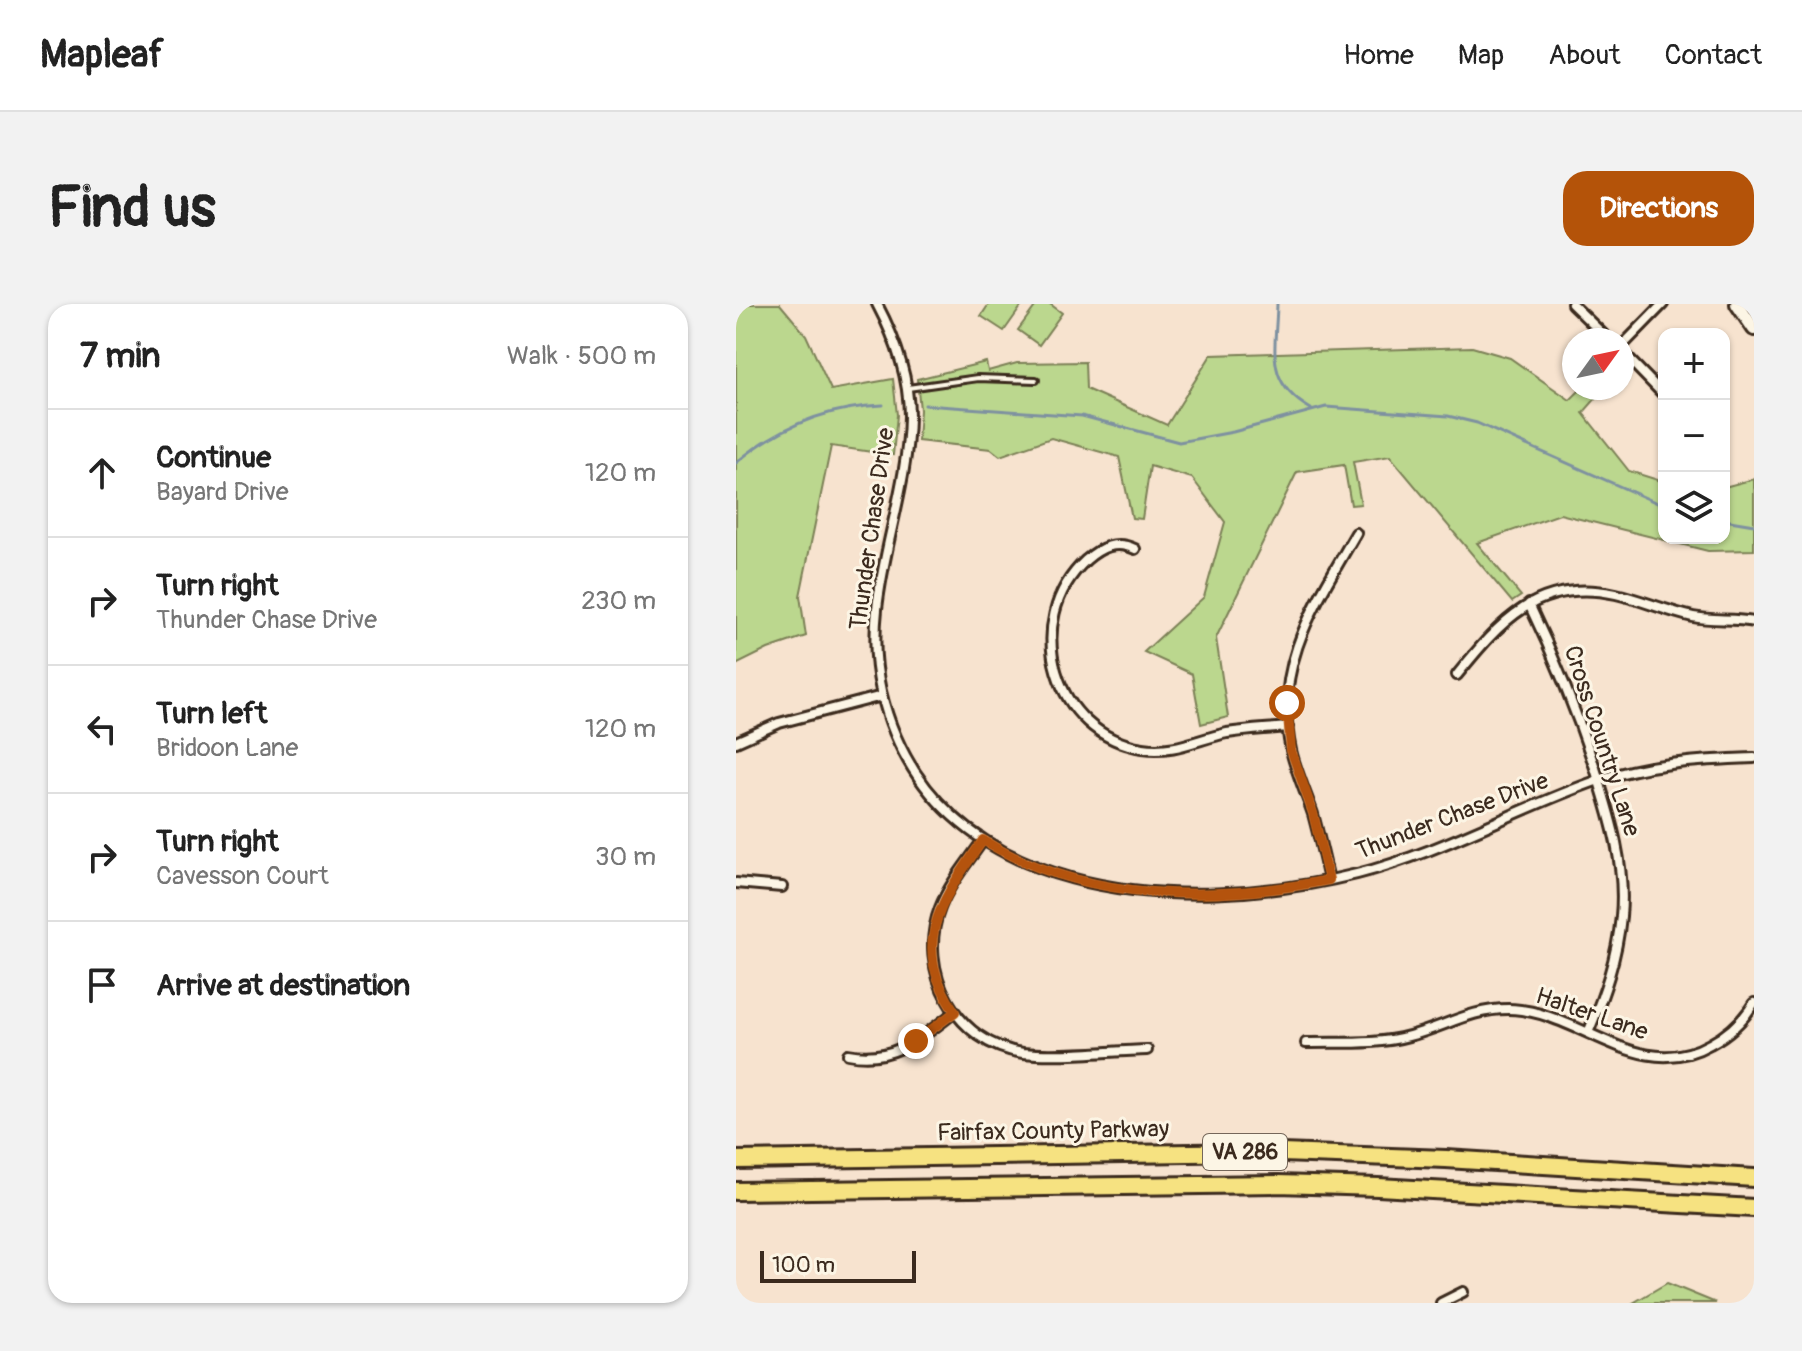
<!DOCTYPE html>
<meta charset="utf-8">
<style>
:root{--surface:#fff;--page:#f2f2f2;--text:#222;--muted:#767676;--line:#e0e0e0;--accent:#b45309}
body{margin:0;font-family:Pangolin,sans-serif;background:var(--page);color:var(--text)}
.controls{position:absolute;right:24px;top:24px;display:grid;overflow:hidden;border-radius:16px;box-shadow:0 2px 6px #0004}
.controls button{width:72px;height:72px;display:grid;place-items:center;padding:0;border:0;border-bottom:2px solid var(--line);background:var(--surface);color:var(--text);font:40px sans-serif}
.compass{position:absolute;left:826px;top:24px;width:72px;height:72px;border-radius:50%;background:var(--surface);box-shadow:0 2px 6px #0004;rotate:57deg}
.scale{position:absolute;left:24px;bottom:20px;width:156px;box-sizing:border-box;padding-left:8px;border:4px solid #3b2a1e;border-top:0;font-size:22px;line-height:28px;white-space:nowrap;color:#3b2a1e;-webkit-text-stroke:6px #fcf5e5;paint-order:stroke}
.stop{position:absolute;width:24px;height:24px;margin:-18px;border:6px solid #b45309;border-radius:50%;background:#fff}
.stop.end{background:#b45309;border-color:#fff;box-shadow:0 2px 8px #0008}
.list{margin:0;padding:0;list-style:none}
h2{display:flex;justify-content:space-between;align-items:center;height:104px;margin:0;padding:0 32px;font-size:34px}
h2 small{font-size:26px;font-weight:400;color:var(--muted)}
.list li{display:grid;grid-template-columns:52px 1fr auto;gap:24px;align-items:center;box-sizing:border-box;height:128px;padding:0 32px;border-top:2px solid var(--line)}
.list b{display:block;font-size:30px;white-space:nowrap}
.list p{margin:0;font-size:26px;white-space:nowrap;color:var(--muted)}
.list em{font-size:26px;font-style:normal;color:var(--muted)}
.icon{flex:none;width:44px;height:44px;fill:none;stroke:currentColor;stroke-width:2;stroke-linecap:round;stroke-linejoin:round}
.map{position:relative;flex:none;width:1018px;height:999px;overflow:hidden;border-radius:24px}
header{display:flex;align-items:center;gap:48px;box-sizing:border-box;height:112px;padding:0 40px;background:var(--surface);border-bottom:2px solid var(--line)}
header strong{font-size:38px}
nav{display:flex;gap:44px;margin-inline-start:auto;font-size:28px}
.intro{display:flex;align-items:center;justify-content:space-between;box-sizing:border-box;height:192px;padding:0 48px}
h1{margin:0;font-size:56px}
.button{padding:20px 36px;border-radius:24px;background:var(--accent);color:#fff;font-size:28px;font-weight:700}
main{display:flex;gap:48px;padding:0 48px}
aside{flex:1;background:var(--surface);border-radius:24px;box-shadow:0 2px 6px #0004}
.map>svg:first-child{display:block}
.green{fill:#bbd78e;stroke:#7b8056;stroke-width:2}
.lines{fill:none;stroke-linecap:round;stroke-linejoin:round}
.stream{stroke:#7e91a0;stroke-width:3}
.lane-casing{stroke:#3b2a1e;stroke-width:10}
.street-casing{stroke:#3b2a1e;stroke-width:14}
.secondary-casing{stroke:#3b2a1e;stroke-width:18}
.highway-casing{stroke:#3b2a1e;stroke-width:22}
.lane{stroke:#fcf5e5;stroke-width:4}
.street{stroke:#fcf5e5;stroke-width:8}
.secondary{stroke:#fcf5e5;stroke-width:12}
.highway{stroke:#f6e281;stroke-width:16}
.route{stroke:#b45309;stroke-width:10}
.labels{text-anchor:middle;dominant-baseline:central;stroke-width:6;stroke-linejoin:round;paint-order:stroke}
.shield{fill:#fcf5e5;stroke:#75675a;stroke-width:2}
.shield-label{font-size:22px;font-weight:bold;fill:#3b2a1e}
.street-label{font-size:24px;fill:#3b2a1e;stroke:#fcf5e5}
</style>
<header>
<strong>Mapleaf</strong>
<nav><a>Home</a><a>Map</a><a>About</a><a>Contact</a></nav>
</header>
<div class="intro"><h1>Find us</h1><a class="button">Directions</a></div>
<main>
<aside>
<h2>7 min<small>Walk · 500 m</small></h2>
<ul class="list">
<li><svg class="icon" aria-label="ahead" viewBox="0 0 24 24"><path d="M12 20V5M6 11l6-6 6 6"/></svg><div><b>Continue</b><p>Bayard Drive</p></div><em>120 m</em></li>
<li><svg class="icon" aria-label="right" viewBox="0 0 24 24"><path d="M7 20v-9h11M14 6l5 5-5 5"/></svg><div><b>Turn right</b><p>Thunder Chase Drive</p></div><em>230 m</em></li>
<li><svg class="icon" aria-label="left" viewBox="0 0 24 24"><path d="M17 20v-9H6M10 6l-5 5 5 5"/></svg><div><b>Turn left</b><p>Bridoon Lane</p></div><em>120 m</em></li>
<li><svg class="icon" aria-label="right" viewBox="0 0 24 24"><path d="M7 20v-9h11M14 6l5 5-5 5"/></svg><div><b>Turn right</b><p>Cavesson Court</p></div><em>30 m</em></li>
<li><svg class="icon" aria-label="arrive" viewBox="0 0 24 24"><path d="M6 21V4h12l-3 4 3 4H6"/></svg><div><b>Arrive at destination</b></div></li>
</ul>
</aside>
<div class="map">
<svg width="1018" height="999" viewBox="0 0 1018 999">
<rect width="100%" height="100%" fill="#f7e3cf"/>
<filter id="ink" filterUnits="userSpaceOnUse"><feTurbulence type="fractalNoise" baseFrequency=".0125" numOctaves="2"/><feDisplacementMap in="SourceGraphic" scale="16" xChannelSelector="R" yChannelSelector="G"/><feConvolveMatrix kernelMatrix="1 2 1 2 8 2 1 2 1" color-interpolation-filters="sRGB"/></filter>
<g filter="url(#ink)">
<path class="green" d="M0,0H44L70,31L95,86L157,75L161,111L157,151L95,142L64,292L70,332L32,345L0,361Z
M253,0H287L268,27L245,12Z
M301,0H314L326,9L303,41L282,26Z
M736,43L774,54L834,96L846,84H869L847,109L893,167L928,178V234H988V183L1018,175V246L972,247L824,210L741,239L785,292L776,298L654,152L617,158L625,200L615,201L608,161L561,168L480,334L492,413L465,420L456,370L408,348L468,293L489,218L456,174L414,162L406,215L396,214L383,153L315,134L264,152L255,145L182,137L184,106L181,75L250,58L252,67L281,59L349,58L350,85L431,121L475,51Z
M931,979L980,999H897Z"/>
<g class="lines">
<path class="stream" d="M541,0C540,47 528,78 575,105
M189,101L346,112L443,138L497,128L590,103L712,112L741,119L928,202
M0,159C42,123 92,103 147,101
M988,216L1018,221"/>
<g class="lane-casing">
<path id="lane" d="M172,84L242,74L300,76"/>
</g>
<g class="street-casing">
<path id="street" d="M141,0C159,34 173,73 173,112C172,205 123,293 145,387C195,600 447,613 621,570C704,549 780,505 860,477C910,459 966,456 1018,454
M836,0L873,36
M886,42L927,0
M886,48L928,91
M399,245C380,236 365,243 350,256C284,317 318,431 407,444C438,449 462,435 491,429C511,426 532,425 552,423
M793,300C819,354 840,407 859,464C874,512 890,561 885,612C881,654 868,691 852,729
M721,371C764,318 802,273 880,290C906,296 930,307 957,313C977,317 998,314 1018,318
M0,438L43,419L146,392
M247,536C232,558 213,580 204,604C180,666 220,740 287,749C324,753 373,747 411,746
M593,576C588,554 583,532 577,510C570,489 560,468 555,446C536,361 580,299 620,229
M0,579L46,583
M570,739C604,738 641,741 673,732C708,723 735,705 772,705C843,706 903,781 974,740C993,730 1007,717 1018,699
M112,750C157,759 185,734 219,708
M705,999L727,988"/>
</g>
<g class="secondary-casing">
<path id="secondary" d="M1001,0L1018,25"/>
</g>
<g class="highway-casing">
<path id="highway" d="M0,856L520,848L710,855L1018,874
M0,887L542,880L642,883L1018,904"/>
</g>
<use href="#lane" class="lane"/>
<use href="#street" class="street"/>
<use href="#secondary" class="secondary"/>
<use href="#highway" class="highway"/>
</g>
</g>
<g class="lines" filter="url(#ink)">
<path class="route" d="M180,737L219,708C172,638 206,596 247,536C347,599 480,598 593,576L577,509L555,446L551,399"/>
</g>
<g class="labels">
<rect class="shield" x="467" y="830" width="84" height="36" rx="6"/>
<g class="shield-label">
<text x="509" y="848">VA 286</text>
</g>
<g class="street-label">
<text transform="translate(136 225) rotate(-82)">Thunder Chase Drive</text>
<text transform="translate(866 437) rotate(72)">Cross Country Lane</text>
<text transform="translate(716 512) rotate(-21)">Thunder Chase Drive</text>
<text transform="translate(856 710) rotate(19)">Halter Lane</text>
<text transform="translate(317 827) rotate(-1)">Fairfax County Parkway</text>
</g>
</g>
</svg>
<div class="controls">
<button>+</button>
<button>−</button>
<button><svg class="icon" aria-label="layers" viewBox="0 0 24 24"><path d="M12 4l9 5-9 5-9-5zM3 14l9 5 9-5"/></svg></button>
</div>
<svg class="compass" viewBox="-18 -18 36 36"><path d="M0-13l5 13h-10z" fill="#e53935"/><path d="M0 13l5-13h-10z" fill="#767676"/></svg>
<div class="scale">100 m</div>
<div class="stop" style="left:551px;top:399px"></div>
<div class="stop end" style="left:180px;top:737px"></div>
</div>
</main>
